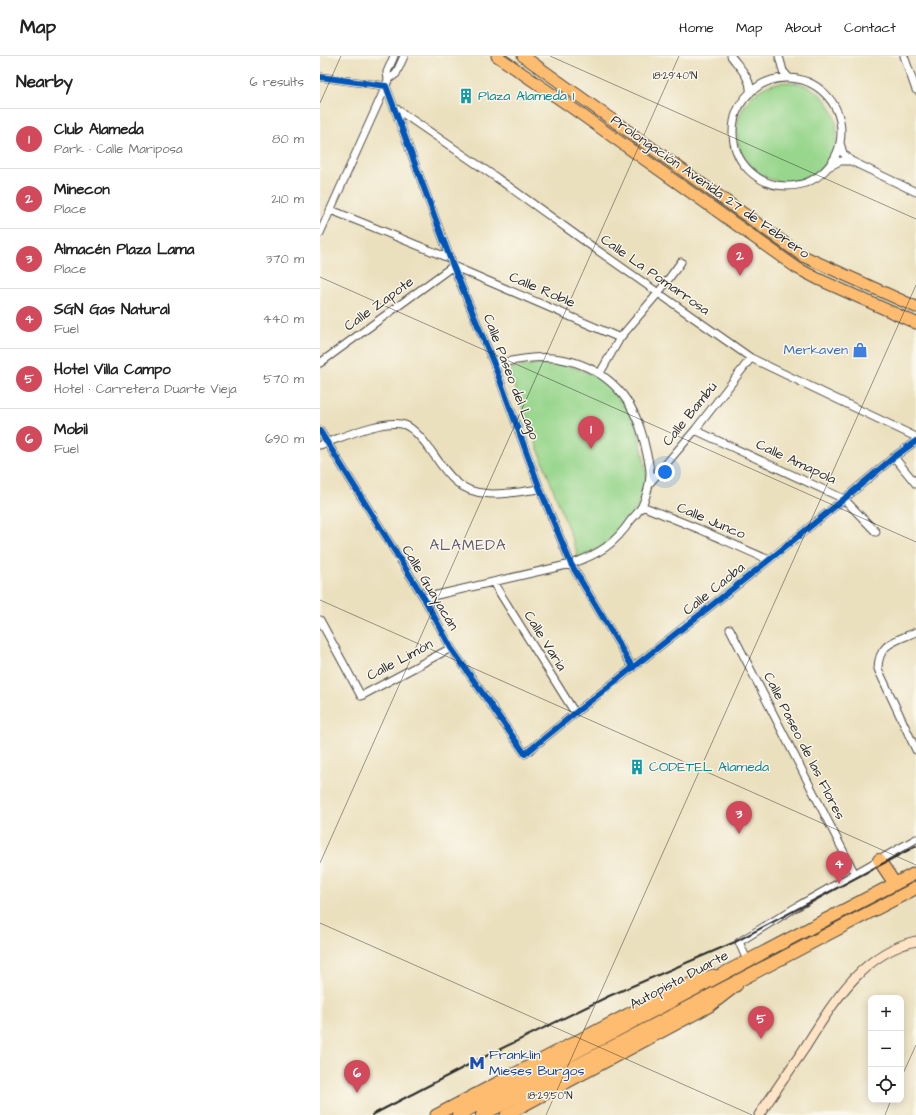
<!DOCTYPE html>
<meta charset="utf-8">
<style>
:root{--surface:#fff;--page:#f6f6f6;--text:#222;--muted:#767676;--line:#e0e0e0;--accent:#d1495b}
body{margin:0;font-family:"Architects Daughter",sans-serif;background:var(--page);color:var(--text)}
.controls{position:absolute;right:12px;bottom:12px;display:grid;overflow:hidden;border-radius:8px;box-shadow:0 2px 10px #0003}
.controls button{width:36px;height:36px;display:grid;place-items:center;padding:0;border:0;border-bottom:1px solid var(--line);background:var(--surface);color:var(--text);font:20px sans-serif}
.you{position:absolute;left:345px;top:416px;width:14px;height:14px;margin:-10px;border:3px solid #fff;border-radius:50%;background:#1a73e8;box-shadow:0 0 0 6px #1a73e833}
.badge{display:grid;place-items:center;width:26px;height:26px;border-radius:50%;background:var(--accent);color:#fff;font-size:13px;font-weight:700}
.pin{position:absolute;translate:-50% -33px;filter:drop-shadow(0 1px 2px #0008)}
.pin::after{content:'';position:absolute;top:21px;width:14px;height:12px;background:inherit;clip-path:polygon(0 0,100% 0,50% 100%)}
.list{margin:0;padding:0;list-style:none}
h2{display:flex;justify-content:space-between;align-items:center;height:52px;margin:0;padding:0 16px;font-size:17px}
h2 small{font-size:13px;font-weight:400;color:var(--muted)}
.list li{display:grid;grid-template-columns:26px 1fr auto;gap:12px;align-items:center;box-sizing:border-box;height:60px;padding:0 16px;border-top:1px solid var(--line)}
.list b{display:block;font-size:15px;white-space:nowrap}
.list p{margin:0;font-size:13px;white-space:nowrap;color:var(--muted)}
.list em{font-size:13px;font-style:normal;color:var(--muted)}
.icon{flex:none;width:22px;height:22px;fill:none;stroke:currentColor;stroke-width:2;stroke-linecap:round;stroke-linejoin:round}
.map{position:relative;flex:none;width:596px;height:1059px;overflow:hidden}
header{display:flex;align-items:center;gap:24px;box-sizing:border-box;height:56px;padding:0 20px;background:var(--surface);border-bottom:1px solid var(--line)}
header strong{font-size:19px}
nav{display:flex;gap:22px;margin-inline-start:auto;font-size:14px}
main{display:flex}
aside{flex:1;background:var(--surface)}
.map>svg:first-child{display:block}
.green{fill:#97d68c;stroke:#61805c}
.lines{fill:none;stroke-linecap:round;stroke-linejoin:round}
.minor-casing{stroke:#484641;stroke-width:9}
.secondary-casing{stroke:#484641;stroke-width:11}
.primary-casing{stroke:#484641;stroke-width:13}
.motorway-casing{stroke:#484641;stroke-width:14}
.minor{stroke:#fff;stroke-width:7}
.secondary{stroke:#ffe4c6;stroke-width:9}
.primary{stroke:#febc70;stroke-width:11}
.motorway{stroke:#febc70;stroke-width:12}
.rail{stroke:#2b2b2b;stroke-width:2}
.cycleway-casing{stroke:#fbf7ec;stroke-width:8}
.cycleway{stroke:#0057b8;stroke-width:6}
.ticks{fill:none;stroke:#2b2b2b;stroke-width:1;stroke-opacity:0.45}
.labels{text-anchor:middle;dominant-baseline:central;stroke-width:3;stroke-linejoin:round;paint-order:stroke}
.culture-label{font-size:14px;fill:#0d838f;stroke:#fbf7ec;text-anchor:start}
.street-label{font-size:14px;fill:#2b2b2b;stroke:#fbf7ec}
.shop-label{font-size:14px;fill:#366cbe;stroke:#fbf7ec;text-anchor:end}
.transit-label{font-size:14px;fill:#164399;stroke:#fbf7ec;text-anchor:start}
.neighbourhood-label{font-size:15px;letter-spacing:1px;fill:#615a6b;stroke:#fbf7ec}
.ticks-label{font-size:10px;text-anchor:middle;fill:#2b2b2b;stroke:#fbf7ec;stroke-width:3;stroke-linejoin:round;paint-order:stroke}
</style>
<header>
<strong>Map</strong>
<nav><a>Home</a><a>Map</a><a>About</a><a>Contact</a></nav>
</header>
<main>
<aside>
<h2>Nearby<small>6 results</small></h2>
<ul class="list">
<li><span class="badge">1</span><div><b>Club Alameda</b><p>Park · Calle Mariposa</p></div><em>80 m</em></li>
<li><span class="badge">2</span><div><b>Minecon</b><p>Place</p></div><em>210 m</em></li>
<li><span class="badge">3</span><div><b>Almacén Plaza Lama</b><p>Place</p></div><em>370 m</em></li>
<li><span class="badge">4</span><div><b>SGN Gas Natural</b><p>Fuel</p></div><em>440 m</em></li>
<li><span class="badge">5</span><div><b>Hotel Villa Campo</b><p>Hotel · Carretera Duarte Vieja</p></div><em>570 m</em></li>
<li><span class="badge">6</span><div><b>Mobil</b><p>Fuel</p></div><em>690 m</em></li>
</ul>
</aside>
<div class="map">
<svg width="596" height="1059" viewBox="0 0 596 1059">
<rect width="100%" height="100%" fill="#fbf7ec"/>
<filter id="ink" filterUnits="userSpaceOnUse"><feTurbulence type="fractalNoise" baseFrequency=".025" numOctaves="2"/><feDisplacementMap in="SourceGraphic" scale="8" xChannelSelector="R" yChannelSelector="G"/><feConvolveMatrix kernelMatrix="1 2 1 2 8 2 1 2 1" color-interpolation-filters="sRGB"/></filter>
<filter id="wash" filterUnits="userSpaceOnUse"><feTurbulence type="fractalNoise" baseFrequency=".012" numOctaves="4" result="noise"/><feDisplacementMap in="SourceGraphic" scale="16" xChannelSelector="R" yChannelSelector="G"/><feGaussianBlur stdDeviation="0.9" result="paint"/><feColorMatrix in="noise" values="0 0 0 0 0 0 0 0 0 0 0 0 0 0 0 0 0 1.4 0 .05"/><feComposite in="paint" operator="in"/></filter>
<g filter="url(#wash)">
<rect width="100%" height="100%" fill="#ebe0be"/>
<path class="green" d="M417 76a50 50 0 1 1 100 0a50 50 0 1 1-100 0Z
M217,308L247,309L276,320L298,338L317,369L327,418L319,449L299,475L281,491L259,502L188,313Z"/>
</g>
<g filter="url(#ink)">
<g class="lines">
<g class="minor-casing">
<path id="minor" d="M411,0C419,11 432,23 430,37
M459,0L463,15L469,22
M584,0L596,34
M0,21L66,30L133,210L174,308L220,433L251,508L313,612
M413 76a54 54 0 1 1 108 0a54 54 0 1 1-108 0Z
M68,24L76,18L84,0
M75,52L177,122L270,189L431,302L596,381
M520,87L523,97L531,105L596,136
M510,110L520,105H531
M11,154L131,203
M0,177L66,30L68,24L67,16L74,0
M0,307L133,210L300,282
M280,317L300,282L339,236L361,206
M375,374L524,443L556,476
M0,375L104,542L131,592L205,698L255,657L449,504L524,443L574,401L596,385
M0,389C21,382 64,362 85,369C93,372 104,385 109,392C117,403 125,416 135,425C158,446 193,436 220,433
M574,401L596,428
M329,428L375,374L431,302
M322,450L379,473L449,504
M173,526L255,657
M104,542L251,508C279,498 294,489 311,464C315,460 319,455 322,450C326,441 330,427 330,417C330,409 327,399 325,390C316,347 292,315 246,304C222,298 198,304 174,308
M0,564L41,640L131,592
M410,573L535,818
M596,576C576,585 558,587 558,613L596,694
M427,904L419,886L478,850L596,783"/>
</g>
<g class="secondary-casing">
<path id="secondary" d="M439,1059C454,1037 469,1015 484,993C512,949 541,897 596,885"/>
</g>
<g class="primary-casing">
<path id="primary" d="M177,0L248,49L477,212L498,223L596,267
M203,0L483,200L596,251
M116,1059L308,958L375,925L393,919
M186,1059L390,950L417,929"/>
</g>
<g class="motorway-casing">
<path id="motorway" d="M559,804L575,828
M138,1059C290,978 442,896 596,817
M162,1059L596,832"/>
</g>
<use href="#minor" class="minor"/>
<use href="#secondary" class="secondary"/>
<use href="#primary" class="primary"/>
<use href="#motorway" class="motorway"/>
<path class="rail" d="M52,1059L156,1005L289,940L415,886L596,790"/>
<g class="cycleway-casing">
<path id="cycleway" d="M0,21L66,30L133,210L174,308L220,433L251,508L313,612
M0,375L104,542L131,592L205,698L255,657L449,504L524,443L574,401L596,385"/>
</g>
<use href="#cycleway" class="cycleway"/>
</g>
</g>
<path class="ticks" d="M230,0L596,163M0,47L21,0M0,221L596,486M0,544L596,809M0,807L359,0M0,867L432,1059M581,1022L596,989M226,1059L596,229M565,1059L571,1044"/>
<defs>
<g id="building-bare" transform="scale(1.2)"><path d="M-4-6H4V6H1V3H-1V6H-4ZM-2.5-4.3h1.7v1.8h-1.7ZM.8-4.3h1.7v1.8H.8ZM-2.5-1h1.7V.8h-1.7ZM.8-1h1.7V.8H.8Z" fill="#0f9aa8" stroke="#fbf7ec" stroke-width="2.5" paint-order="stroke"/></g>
<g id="shop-bare" transform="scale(1.2)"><path d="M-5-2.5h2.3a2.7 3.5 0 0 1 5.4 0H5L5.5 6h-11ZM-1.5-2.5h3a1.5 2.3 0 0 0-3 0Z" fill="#3f7fe0" stroke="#fbf7ec" stroke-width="2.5" paint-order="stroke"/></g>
<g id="metro-bare" transform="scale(1.2)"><path d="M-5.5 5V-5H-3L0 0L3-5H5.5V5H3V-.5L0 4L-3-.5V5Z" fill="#1a4fb4" stroke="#fbf7ec" stroke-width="2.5" paint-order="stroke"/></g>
</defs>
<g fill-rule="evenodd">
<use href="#building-bare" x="146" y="40"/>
<use href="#shop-bare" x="540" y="294"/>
<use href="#building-bare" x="317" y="711"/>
<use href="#metro-bare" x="157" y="1007"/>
</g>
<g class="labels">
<g class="culture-label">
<text x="158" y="40">Plaza Alameda 1</text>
<text x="329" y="711">CODETEL Alameda</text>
</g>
<g class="street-label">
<text transform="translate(390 131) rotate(35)">Prolongación Avenida 27 de Febrero</text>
<text transform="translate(335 219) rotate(35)">Calle La Pomarrosa</text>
<text transform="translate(222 234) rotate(23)">Calle Roble</text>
<text transform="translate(59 248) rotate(-36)">Calle Zapote</text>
<text transform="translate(191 321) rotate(69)">Calle Paseo del Lago</text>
<text transform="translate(370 358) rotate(-51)">Calle Bambú</text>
<text transform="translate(476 406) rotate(25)">Calle Amapola</text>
<text transform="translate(391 465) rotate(23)">Calle Junco</text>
<text transform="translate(110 532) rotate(59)">Calle Guayacán</text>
<text transform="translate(394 533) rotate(-39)">Calle Caoba</text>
<text transform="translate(225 585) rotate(58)">Calle Varia</text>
<text transform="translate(80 604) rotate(-28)">Calle Limón</text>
<text transform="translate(484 690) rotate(63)">Calle Paseo de las Flores</text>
<text transform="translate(359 924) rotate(-28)">Autopista Duarte</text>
</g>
<g class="shop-label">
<text x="528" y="294">Merkaven</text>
</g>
<g class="transit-label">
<text x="169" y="999">Franklin<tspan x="169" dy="16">Mieses Burgos</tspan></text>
</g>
<g class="neighbourhood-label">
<text x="148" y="489">ALAMEDA</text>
</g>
</g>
<g class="ticks-label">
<text x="355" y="23">18°29'40"N</text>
<text x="230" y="1043">18°29'50"N</text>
</g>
</svg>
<div class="controls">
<button>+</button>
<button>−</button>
<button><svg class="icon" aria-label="locate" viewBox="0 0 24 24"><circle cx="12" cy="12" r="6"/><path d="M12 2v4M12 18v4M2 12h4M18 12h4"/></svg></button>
</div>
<div class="you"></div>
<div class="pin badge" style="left:271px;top:393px">1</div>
<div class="pin badge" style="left:420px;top:220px">2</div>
<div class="pin badge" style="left:419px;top:778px">3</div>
<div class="pin badge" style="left:519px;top:828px">4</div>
<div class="pin badge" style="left:441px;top:983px">5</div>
<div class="pin badge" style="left:37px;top:1037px">6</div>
</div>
</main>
